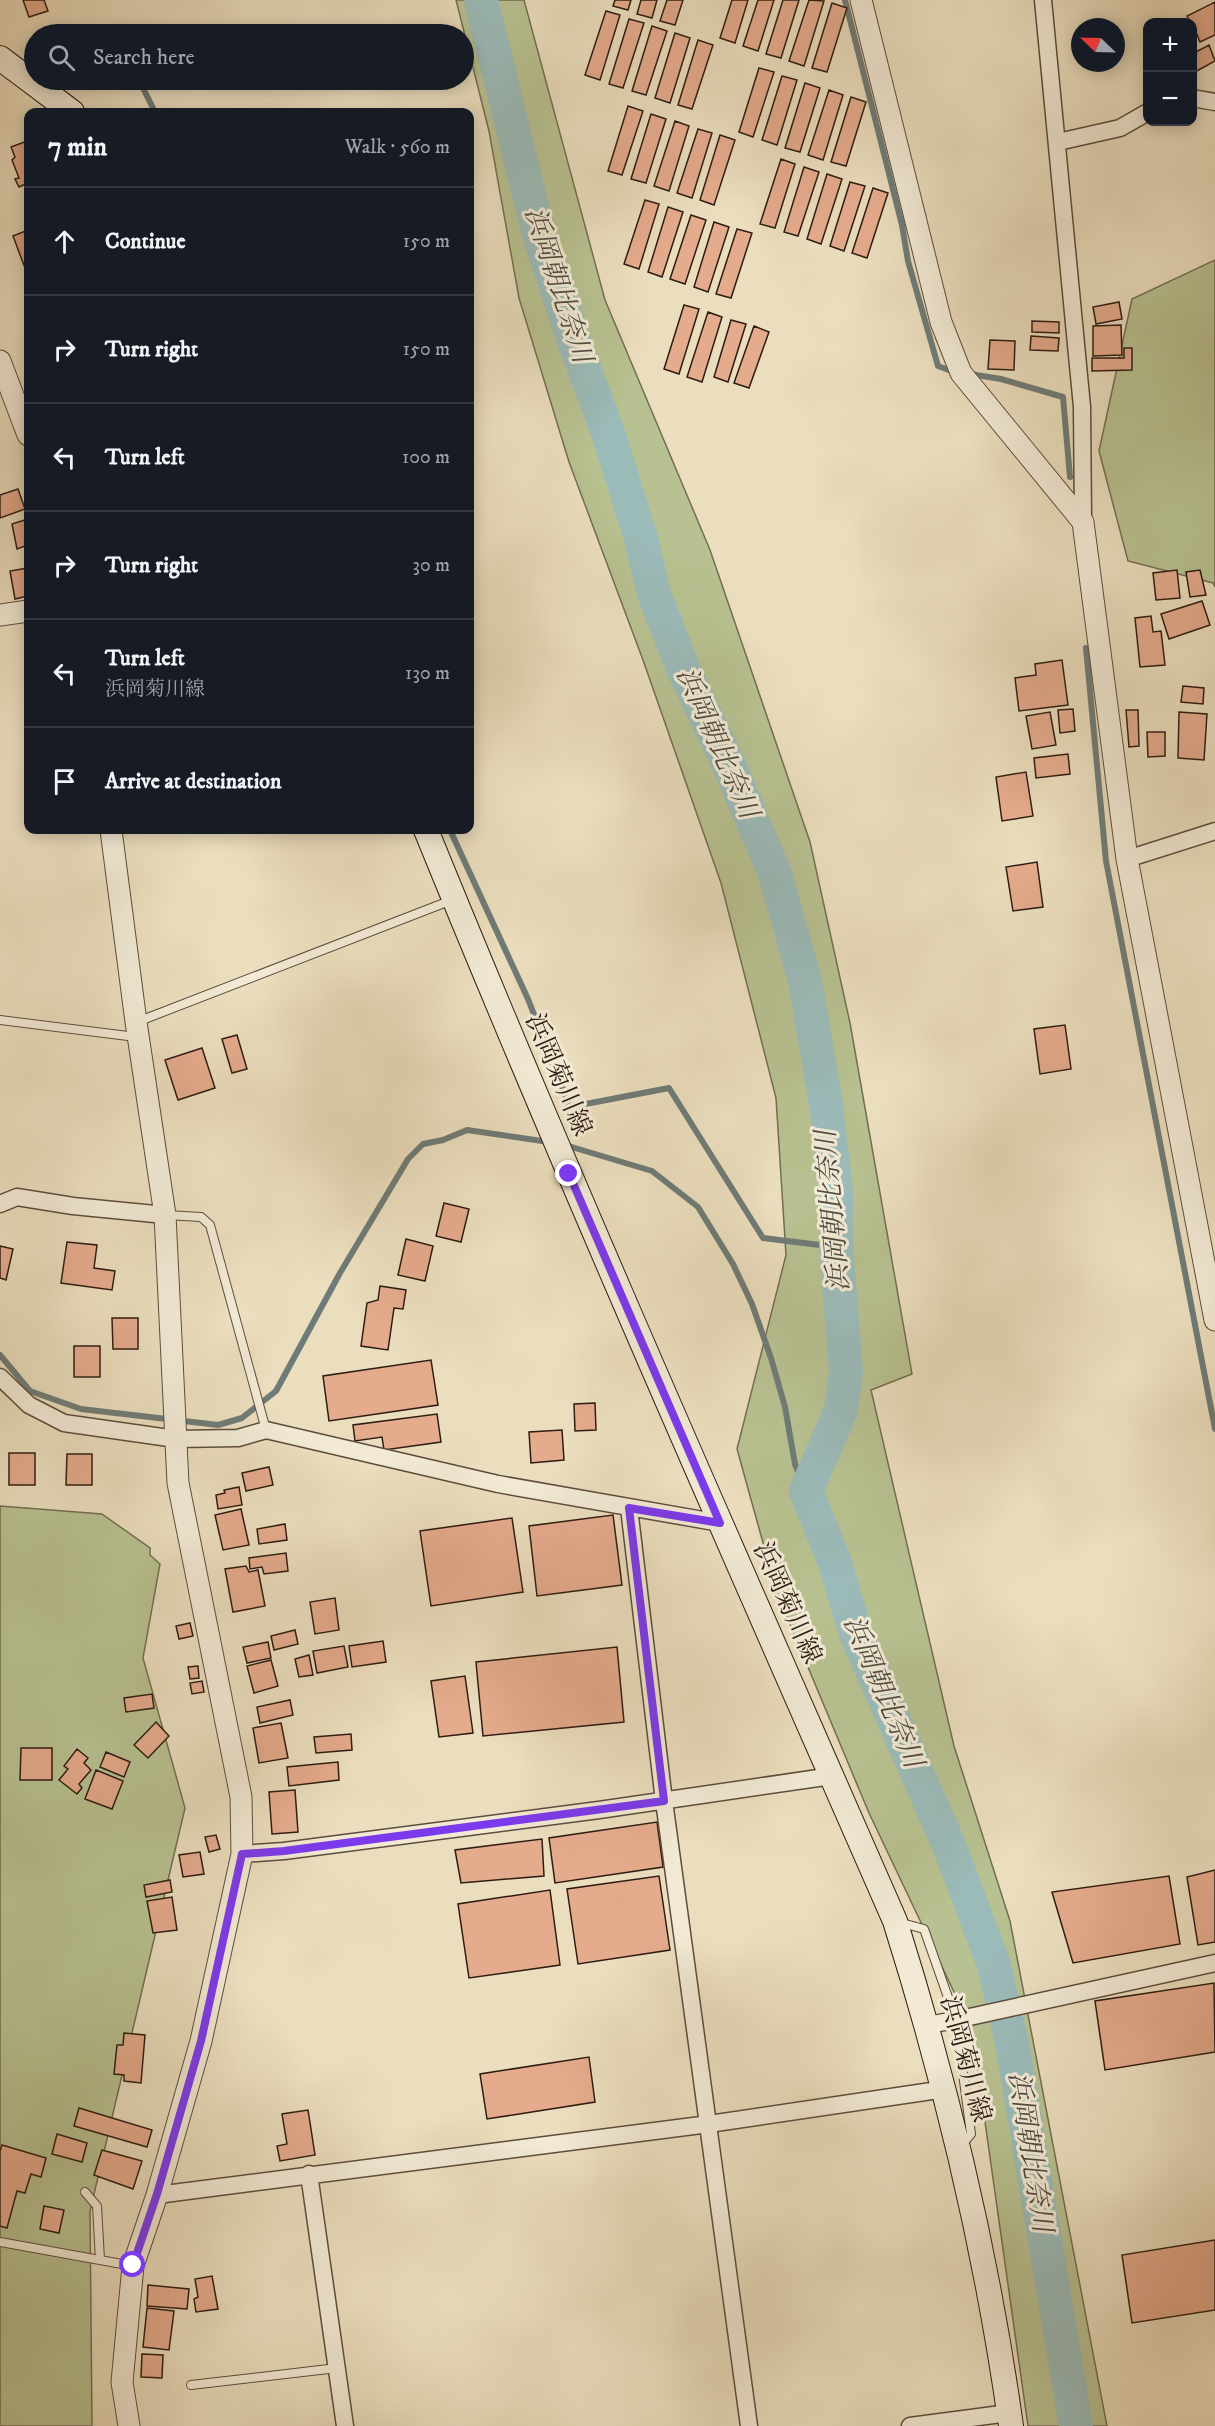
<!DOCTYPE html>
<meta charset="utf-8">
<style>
:root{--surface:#171b24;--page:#20242c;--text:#f1f3f6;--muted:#9ea1a6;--line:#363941}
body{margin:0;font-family:"IM FELL DW Pica","Noto Serif JP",serif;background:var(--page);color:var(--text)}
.controls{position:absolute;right:18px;top:18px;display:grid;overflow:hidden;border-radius:12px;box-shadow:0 3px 15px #0003}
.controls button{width:54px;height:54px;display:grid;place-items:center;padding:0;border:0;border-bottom:2px solid var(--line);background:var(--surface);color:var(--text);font:30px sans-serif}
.compass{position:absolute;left:1071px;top:18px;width:54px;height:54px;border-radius:50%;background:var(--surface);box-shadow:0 3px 15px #0003;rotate:293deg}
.stop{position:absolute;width:18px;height:18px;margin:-14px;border:4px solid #7c3aed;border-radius:50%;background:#fff}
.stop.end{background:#7c3aed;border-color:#fff;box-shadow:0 2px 6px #0008}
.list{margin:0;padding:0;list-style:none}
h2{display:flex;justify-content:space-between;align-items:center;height:78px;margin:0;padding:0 24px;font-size:26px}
h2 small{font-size:20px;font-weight:400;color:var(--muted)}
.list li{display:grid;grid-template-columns:39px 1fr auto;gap:18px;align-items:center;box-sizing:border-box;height:108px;padding:0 24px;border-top:2px solid var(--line)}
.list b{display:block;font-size:22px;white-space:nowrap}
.list p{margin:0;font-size:20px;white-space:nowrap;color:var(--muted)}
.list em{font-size:20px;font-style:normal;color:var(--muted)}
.icon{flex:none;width:33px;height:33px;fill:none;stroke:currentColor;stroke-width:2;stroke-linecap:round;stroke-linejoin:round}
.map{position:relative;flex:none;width:1215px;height:2426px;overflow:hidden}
.search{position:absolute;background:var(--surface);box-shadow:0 3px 15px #0003;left:24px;top:24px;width:450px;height:66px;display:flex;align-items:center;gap:15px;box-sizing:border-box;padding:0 21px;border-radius:33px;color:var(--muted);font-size:22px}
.panel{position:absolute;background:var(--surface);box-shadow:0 3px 15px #0003;left:24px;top:108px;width:450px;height:726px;border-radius:12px}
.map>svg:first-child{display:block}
.green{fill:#b8c191;stroke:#736e52;stroke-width:1.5}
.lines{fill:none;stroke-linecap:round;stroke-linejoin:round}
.stream{stroke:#6f7b76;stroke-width:6}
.river{stroke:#9bbbb9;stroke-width:34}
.building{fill:#e5ab8d;stroke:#2e1c12;stroke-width:1.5}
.service-casing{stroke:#5d4c3d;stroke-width:10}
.minor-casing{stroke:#5d4c3d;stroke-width:19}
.tertiary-casing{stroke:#5d4c3d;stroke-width:23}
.secondary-casing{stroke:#2e1c12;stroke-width:26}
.service{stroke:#f2ead5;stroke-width:8}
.minor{stroke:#f2ead5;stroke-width:16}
.tertiary{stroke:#f2ead5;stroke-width:21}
.secondary{stroke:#f2ead5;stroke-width:24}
.route{stroke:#7c3aed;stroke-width:8}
.labels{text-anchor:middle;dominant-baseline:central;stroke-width:6;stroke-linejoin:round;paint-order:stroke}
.street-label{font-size:26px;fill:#2e1c12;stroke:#f2ead5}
.water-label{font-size:27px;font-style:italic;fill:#4f4c44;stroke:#f2ead5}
</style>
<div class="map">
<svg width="1215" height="2426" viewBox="0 0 1215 2426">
<rect width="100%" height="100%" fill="#ebdebe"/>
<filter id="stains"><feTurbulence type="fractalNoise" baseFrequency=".00333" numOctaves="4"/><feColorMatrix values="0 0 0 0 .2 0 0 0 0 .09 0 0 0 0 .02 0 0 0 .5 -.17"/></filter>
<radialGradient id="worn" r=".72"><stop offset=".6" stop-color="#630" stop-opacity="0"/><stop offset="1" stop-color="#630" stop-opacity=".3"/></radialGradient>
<path class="green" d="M456,0H524L605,300L710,550L810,842L850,1023L912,1374L871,1390L954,1746L1010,1921L1107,2426H1028L972,2030L869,1813L777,1593L737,1449L786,1255L776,1098L721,883L643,660L569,462L519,298L489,131Z
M1215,260V587L1213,583L1128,561L1099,451L1132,299Z
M0,1506L102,1514L150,1548V1555L160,1564L143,1658L185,1808L90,2211L92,2426H0Z"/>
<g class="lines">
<path class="stream" d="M845,0L902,225L908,261L938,366L954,372
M140,82L155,112
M970,374L1001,379L1063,397L1070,477
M1086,648L1106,861L1215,1429
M450,830L528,999L570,1107L669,1088L763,1238L836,1247
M565,1145L652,1171L698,1207L733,1264L752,1304L771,1358L785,1407L795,1464L806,1491
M0,1355L30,1391L81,1409L218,1425L242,1418L276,1391L340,1273L408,1159L423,1144L443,1140L467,1130L549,1142"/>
<path class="river" d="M481,0L539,235L574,341L607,430L640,535L654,594L685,673L729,765L775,874L805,981L826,1104L836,1192V1247L846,1371L841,1410L806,1491L835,1563L856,1634L948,1843L994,1965L1013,2048L1076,2426"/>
</g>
<path class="building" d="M23,0H44L48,11L29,17Z
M615,0H631L628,10L613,6Z
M641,0H657L652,18L637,14Z
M667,0H683L675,25L660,21Z
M732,0H748L735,43L720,38Z
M758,0H774L758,51L743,46Z
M783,0H799L781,58L766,54Z
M809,0L824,1L804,66L789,61Z
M1215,2V35L1200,42L1192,22H1190L1187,16Z
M832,3L847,8L827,72L812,68Z
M606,11L620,15L600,80L585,75Z
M629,19L644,23L623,88L609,84Z
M652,26L667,31L646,95L632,91Z
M675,33L690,38L670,103L655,98Z
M698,40L713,45L692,109L678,105Z
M1209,45L1215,61L1195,72L1192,54Z
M759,68L774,72L753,137L739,132Z
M782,76L797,80L777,145L762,140Z
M805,83L820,88L800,152L785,148Z
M829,90L843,95L823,160L808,155Z
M851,97L866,102L846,166L831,162Z
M628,106L643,111L622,175L608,171Z
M651,114L666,119L646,183L631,179Z
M675,121L689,126L669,191L654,186Z
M698,129L712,133L692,198L677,193Z
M720,135L735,140L714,205L700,200Z
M27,141L28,183L19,187L15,179L19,178L12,160L15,157L11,147Z
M781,159L795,164L775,228L760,224Z
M804,167L819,172L798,236L784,232Z
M827,174L842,179L821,244L807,239Z
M850,182L865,186L844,251L830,246Z
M873,188L888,193L867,258L852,253Z
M645,200L659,204L639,269L624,264Z
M668,207L683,212L662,277L648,272Z
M691,215L706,220L685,284L670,279Z
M714,222L729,227L708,292L694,287Z
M737,229L752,233L731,298L716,294Z
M28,230V276L13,236Z
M1119,302L1122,319L1096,324L1093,307Z
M684,305L699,309L679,374L664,369Z
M708,312L722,317L702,382L687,377Z
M731,320L746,324L728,382L714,377Z
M1032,321L1059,322V333L1032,332Z
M1121,325L1122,355L1093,356V326Z
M754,326L769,332L749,388L734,383Z
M1031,336L1059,338L1058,351L1030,350Z
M990,340L1015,341L1014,370L988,369Z
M1124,348H1132V370L1092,371V358H1124Z
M18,489L25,509L0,518V495Z
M28,519V545L17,549L12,524Z
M28,568V596L15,599L10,571Z
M1177,570L1180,598L1156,600L1153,573Z
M1200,570L1206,595L1190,597L1186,572Z
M1202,601L1210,625L1169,639L1161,614Z
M1151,616L1153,632L1161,631L1165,665L1140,667L1135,618Z
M1062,660L1068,705L1019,711L1015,678L1036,675L1035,664Z
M1183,686L1204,688L1203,704L1181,702Z
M1073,709L1075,731L1060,733L1058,710Z
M1126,710H1138L1139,746L1129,747Z
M1050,712L1056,745L1032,749L1026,716Z
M1179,712L1207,714L1204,760L1178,758Z
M1147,732H1165V756L1148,757Z
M1068,754L1070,774L1036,778L1034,758Z
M1026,772L1033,816L1002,821L996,777Z
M1037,862L1043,907L1013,911L1006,867Z
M1065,1025L1071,1069L1040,1074L1034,1029Z
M237,1035L247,1069L232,1073L222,1039Z
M202,1048L215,1088L178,1100L165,1060Z
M444,1203L469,1209L461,1242L436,1236Z
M406,1239L433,1246L425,1281L398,1275Z
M67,1242L97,1245L94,1268L115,1271L112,1290L61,1283Z
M0,1246L13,1249L6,1280L0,1278Z
M380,1286L406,1290L403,1309L394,1308L388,1350L361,1346L367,1303L378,1300Z
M112,1318H138V1349H113Z
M74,1346H100V1377H74Z
M431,1360L438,1405L329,1421L323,1376Z
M595,1403L596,1430L575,1431L574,1404Z
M437,1414L441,1442L384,1450L382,1437L355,1441L353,1425Z
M562,1430L564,1460L531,1463L529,1432Z
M9,1453H35V1485H9Z
M67,1454H92V1485H66Z
M269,1467L273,1485L246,1491L242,1473Z
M239,1487L242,1505L218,1509L216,1495L225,1493L224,1490Z
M241,1509L249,1545L223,1550L215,1515Z
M613,1515L622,1585L537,1596L529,1526Z
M512,1518L523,1592L431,1606L420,1531Z
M285,1524L287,1540L259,1544L257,1529Z
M286,1553L288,1571L264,1574L262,1567L250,1569L249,1558Z
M246,1566L249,1572L258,1570L265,1606L233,1612L225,1569Z
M335,1598L339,1630L315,1634L310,1602Z
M190,1623L193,1636L179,1639L176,1626Z
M295,1630L298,1644L274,1650L271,1636Z
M383,1641L386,1662L352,1667L349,1646Z
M268,1642L271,1658L247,1663L243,1647Z
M344,1646L348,1667L317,1673L313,1651Z
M617,1647L624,1722L483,1736L476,1662Z
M309,1655L313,1675L299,1677L295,1659Z
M271,1660L278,1686L254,1693L247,1666Z
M198,1666L199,1678L190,1679L188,1667Z
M465,1676L473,1733L439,1737L431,1681Z
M202,1681L204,1692L192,1694L190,1683Z
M152,1694L154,1708L126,1712L124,1698Z
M290,1700L293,1715L260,1723L257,1707Z
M156,1722L169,1736L148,1758L134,1745Z
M281,1723L288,1758L259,1763L253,1728Z
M351,1734L352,1750L316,1753L314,1737Z
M21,1748H52V1780H20Z
M77,1749L88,1758L84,1763L91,1770L79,1784L82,1788L77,1794L59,1780L68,1769L64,1766Z
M106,1752L130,1762L124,1777L100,1767Z
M338,1762L339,1780L289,1786L287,1767Z
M96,1770L123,1781L112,1809L85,1799Z
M295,1790L298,1832L272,1834L269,1792Z
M657,1822L663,1867L555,1883L549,1838Z
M216,1835L220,1849L209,1852L205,1837Z
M542,1839L544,1876L461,1883L455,1850Z
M200,1852L204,1874L183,1877L179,1855Z
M1215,1870V1942L1198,1945L1187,1877Z
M659,1876L670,1950L578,1964L567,1889Z
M1169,1876L1180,1944L1073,1963L1052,1892Z
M170,1880L172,1892L146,1897L144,1885Z
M550,1890L560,1965L469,1978L458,1904Z
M172,1897L177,1930L153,1933L147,1901Z
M1214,1983L1215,2052L1105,2070L1095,2001Z
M124,2033L145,2035L141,2083L124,2081V2075L114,2074L117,2045H123Z
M589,2057L595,2102L487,2119L480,2074Z
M79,2108L152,2130L147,2147L74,2126Z
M308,2110L315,2155L280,2161L277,2146L287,2144L282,2114Z
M57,2134L87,2143L82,2162L52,2154Z
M2,2145L46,2158L41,2177L31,2174L25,2193L17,2191L7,2228L0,2226V2151Z
M102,2150L142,2161L133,2189L94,2175Z
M44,2206L64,2210L59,2233L40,2229Z
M1215,2240V2310L1132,2323L1122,2255Z
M212,2276L218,2309L196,2312L194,2299L198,2297L195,2279Z
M148,2285L189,2289L187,2309L147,2306Z
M147,2308L174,2311L169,2350L143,2347Z
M142,2354L163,2355L162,2378L141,2377Z"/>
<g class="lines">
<g class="service-casing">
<path id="service" d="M0,1020L136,1037
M137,1022L452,900
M166,1215L201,1217L210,1225L266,1430
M898,1922L924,1929L956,2020L971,2134L961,2146
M85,2192L97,2206L100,2260
M0,2242L133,2266
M191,2385L337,2368"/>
</g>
<g class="minor-casing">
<path id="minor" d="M1043,0L1082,407L1083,522
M1192,98L1215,102
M1058,142L1120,128L1148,112
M1127,859L1215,831
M0,1204L17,1197L73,1206L165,1215
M0,1377L29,1405L64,1423L176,1439L238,1438L266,1430L498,1484L720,1523
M629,1508L664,1801L749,2426
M242,1854L284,1851L599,1810L832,1776
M927,2025L956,2020L1215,1963
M309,2174L345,2426
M157,2195L709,2124L945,2089
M910,2426L1009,2413"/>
</g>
<g class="tertiary-casing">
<path id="tertiary" d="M861,0L941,322L961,373L1083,522L1127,859L1215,1320
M0,361L28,435
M0,615L28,611
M111,830L136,1022L165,1215L178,1483L241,1797L242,1854L201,2041L157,2195L133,2266L122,2382L129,2426"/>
</g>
<g class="secondary-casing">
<path id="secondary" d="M0,58L72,112
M426,830C575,1196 736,1558 895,1921C947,2086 987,2254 1011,2426"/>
</g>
<use href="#service" class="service"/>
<use href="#minor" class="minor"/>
<use href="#tertiary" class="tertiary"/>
<use href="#secondary" class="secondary"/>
</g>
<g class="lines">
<path class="route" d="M133,2265L157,2194L201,2041L242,1854L284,1851L664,1801L629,1508L720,1523L569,1174"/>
</g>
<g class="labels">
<g class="street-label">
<text transform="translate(558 1075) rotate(67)">浜岡菊川線</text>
<text transform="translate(787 1603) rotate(66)">浜岡菊川線</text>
<text transform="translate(965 2059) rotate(75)">浜岡菊川線</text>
</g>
<g class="water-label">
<text transform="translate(558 285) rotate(72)">浜岡朝比奈川</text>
<text transform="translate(717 743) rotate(66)">浜岡朝比奈川</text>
<text transform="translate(833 1211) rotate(-95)">浜岡朝比奈川</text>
<text transform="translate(883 1692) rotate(67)">浜岡朝比奈川</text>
<text transform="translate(1030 2152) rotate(81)">浜岡朝比奈川</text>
</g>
</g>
<rect width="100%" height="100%" filter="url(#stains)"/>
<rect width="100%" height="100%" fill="url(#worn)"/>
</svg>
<div class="controls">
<button>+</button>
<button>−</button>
</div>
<svg class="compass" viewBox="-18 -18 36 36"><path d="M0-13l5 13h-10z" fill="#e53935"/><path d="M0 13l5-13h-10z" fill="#9ea1a6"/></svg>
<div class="stop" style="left:133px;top:2265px"></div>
<div class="stop end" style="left:569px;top:1174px"></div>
<div class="search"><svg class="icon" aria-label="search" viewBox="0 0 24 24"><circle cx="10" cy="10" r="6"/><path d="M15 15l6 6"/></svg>Search here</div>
<section class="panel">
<h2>7 min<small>Walk · 560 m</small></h2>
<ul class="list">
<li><svg class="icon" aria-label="ahead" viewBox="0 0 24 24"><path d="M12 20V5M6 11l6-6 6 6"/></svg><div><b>Continue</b></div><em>150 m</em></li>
<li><svg class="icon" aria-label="right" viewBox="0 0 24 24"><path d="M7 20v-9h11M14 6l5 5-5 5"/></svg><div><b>Turn right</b></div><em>150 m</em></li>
<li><svg class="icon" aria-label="left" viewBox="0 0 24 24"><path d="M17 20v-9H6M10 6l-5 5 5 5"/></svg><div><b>Turn left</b></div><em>100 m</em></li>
<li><svg class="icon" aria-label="right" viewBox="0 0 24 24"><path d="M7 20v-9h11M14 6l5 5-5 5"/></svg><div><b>Turn right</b></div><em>30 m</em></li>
<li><svg class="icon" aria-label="left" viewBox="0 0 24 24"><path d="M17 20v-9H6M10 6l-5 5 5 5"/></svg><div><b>Turn left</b><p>浜岡菊川線</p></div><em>130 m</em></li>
<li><svg class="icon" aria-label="arrive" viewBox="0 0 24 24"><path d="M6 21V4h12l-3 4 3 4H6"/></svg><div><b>Arrive at destination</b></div></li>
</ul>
</section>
</div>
